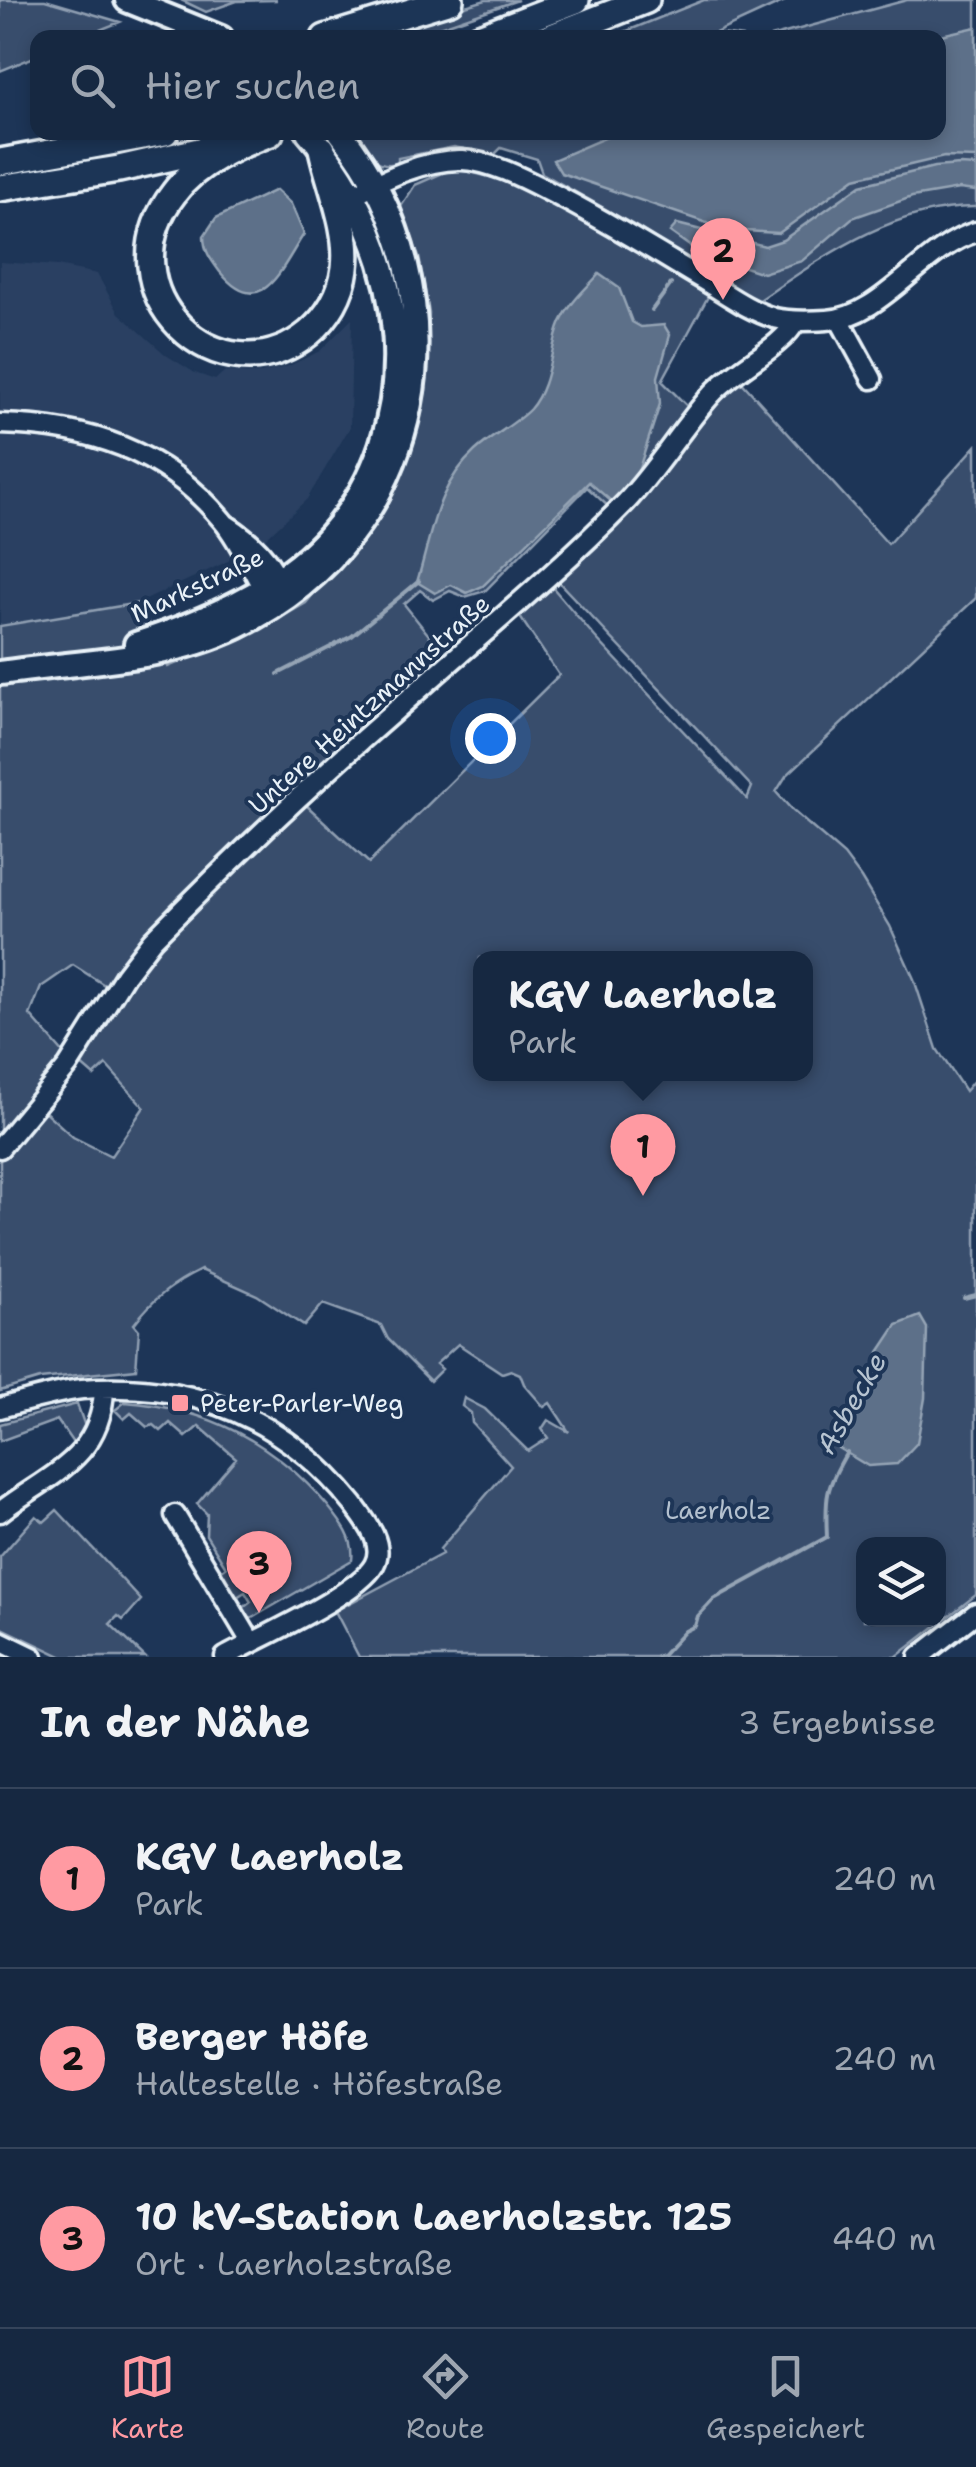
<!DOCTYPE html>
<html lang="de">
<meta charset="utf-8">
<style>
:root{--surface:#162841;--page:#1f3048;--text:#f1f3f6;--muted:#9ea6b1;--line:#35445a;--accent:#ff9aa2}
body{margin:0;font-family:"Shantell Sans",sans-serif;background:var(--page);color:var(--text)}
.controls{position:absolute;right:30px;bottom:30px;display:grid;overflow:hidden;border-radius:20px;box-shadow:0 5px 15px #0003}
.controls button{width:90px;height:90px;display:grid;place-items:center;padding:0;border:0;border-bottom:2px solid var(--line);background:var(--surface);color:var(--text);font:50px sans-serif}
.you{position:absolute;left:490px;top:738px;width:35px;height:35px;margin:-25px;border:8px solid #fff;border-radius:50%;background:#1a73e8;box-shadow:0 0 0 15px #1a73e833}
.badge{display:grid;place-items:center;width:65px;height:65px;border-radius:50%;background:var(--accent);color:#111;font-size:32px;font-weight:700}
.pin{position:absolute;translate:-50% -82px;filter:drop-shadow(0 2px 5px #0008)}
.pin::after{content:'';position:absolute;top:52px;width:35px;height:30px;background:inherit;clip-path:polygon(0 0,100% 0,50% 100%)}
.popup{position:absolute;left:473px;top:951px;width:340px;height:130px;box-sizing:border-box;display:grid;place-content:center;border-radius:20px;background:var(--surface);filter:drop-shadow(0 2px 8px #0005);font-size:32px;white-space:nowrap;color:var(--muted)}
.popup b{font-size:38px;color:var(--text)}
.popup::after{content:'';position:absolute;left:50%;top:100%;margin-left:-20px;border:20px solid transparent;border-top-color:var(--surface)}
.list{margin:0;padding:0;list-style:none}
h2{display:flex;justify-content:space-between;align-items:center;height:130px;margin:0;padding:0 40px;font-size:42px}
h2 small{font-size:32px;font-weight:400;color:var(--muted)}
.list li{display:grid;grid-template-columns:65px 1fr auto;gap:30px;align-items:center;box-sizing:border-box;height:180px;padding:0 40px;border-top:2px solid var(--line)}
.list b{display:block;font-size:38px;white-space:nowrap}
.list p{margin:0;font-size:32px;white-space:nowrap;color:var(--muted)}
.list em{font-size:32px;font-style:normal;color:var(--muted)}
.icon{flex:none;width:55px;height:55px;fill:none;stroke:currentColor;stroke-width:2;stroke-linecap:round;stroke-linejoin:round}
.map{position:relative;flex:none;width:976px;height:1657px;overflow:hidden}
.search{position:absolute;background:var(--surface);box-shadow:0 5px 15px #0003;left:30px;right:30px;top:30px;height:110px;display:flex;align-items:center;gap:25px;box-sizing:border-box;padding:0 35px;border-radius:20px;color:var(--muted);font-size:38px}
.sheet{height:670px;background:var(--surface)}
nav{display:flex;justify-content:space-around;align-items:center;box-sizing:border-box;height:140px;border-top:2px solid var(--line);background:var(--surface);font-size:28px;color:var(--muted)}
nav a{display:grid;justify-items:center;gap:5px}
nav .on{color:var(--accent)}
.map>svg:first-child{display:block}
.built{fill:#2a4162}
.green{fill:#374d6c;stroke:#909fb2;stroke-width:2.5;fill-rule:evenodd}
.water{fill:#5d7089;stroke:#95a4b5;stroke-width:2.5}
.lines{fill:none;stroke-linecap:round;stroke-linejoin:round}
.stream{stroke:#95a4b5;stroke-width:4}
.minor-casing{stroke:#e8f1f8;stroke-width:25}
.major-casing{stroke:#e8f1f8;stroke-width:30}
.highway-casing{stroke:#e8f1f8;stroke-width:32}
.minor{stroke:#1d3557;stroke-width:18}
.major{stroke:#1d3557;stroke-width:22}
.highway{stroke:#1d3557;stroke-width:25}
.poi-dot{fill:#ff9aa2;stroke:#1d3557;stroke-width:4}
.labels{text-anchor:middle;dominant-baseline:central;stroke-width:8;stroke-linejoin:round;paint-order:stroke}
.street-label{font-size:25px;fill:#e8f1f8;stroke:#1d3557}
.poi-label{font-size:25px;fill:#e8f1f8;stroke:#1d3557;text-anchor:start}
.park-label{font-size:25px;fill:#b3c0ce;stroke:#1d3557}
.water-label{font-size:28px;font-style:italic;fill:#b7c4d1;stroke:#1d3557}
</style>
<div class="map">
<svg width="976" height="1657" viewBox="0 0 976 1657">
<rect width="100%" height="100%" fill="#1d3557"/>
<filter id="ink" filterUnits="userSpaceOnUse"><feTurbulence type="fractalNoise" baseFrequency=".01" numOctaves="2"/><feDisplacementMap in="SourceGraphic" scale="20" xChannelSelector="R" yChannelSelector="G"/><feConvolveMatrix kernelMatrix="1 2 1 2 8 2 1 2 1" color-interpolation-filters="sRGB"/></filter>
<g filter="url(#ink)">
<path class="built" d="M0,262L57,266L97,274L119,313L166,355L195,373L215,380L225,371L256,374L289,366L320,351L352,319L350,427L307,499L266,538L226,562L139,603L0,626Z"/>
<path class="green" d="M0,0H45L120,22L82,37L38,38L37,56L0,71Z
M181,0H277L237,1L206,12Z
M486,0H518L410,37L354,38Z
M704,0H787L715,33L743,37H612Z
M907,0H976V207C891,206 822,258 755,303L639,228L542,173L537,159L501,148L494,155L454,147L398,158V163C373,169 365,151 352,133L938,132V38L770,37Z
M454,168L525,186L710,293L662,381L689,408L642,477L610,508L587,487L485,591L465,597L450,591L433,600L420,590L404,604L447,658L201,885L208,897L304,803L369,863L559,675L516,611L548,582L595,637L747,799L752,787L555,578L663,472L703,414L738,378L888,544L976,446V598L786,776L776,792L793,811L844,855L861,878L890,926L914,979L937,1049L965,1091L976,1078V1595L896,1657H359L335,1611L442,1554L440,1549L511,1466L472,1423L471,1413L462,1406L464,1398L485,1409L528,1451L548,1438L542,1429L548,1420L569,1432L550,1403L544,1407L524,1384L520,1374L511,1370L502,1373L458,1344L436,1364L442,1369L430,1381L388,1339L381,1325L323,1304L304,1326L257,1295L201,1270C172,1284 153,1299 134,1324L139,1330L136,1369L40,1379L0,1391V1159L42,1109L73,1137L111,1156L144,1107L106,1065L94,1076L79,1063L120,995L73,965L41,987L30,1015L65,1055L41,1080L30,1106L0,1140V626L139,603L168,667L265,627L306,603L387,503L417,429L426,390L429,313L419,257L400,208L415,185ZM480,958H806V1074H480ZM864,1544H938V1620H864Z
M125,1402C208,1408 273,1442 327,1505C340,1521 355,1538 352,1560L247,1621L239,1611L251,1602L245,1592L232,1600L216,1574L226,1567L206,1535L207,1514L197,1504L236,1458L199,1426L186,1437L170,1423L161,1431L154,1425L147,1427L131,1413L124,1419L115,1410Z
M77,1404L86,1429L73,1443L57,1420L0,1441V1424Z
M57,1510L141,1600L123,1620L118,1616L110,1624L145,1657H63L0,1627V1557L36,1516L44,1522Z"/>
<path class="water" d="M976,27V158L944,157L855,178L779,233L727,230L561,173L553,160L616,133L938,132V38L932,37Z
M960,165L976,166V191L959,189L912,197L852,218L802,261L763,273L698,252L670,232L677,224L765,246L783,240L861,185L934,167Z
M276,190L291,204L304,234C281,268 262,323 220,272C211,260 204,251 204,236L216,218Z
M599,274L619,288L632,322L641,327L664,325L670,335L658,377L660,404L637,475L612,502L589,482L483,586L467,593L451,585L435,593L417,582C432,534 435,488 475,451C490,437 517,423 530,409C551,385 549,350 561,322C570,302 585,290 599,274Z
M920,1316L927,1328L925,1398L917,1443L897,1464L868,1466L838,1448L834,1430L856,1409L875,1381L879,1352L897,1325Z"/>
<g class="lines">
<path class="stream" d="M652,310L671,284
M278,674L352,636L419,581
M964,1298L976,1295
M657,1657L662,1656L685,1631L695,1626L698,1616L714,1599L827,1537C825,1495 826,1488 847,1452"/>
<g class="minor-casing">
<path id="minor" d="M353,195C385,179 425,159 462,160C490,161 523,178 548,191C600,217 650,248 700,278C724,292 747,310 774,318C791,322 810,321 827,320C883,317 922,248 976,232
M839,319L872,379
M0,424C88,426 164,450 222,520C237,537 251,567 262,587L271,592
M227,525C249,539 274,561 280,587
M0,1148L68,1066L125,975L152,940C230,861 311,784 395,711C472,642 554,576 626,502C657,469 681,429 711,395C735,368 782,348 796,321
M0,1408C27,1401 55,1392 82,1389C192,1380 284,1418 353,1504C365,1520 386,1544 374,1565C357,1595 258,1638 225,1657
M0,1512C48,1475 101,1459 104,1390
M175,1515L251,1642
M0,1641L33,1657
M919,1657L976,1613"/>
</g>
<g class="major-casing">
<path id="major" d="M127,0L221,38
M136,644C199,623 275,592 322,543C434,427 408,246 308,132
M0,673C79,661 164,662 237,627C430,534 470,294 340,132"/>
</g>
<g class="highway-casing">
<path id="highway" d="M325,38L450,0
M477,38L576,0
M549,38L646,0
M270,133C236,146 196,163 174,193C99,290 220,406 309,333C328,317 342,294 345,268C350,229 330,187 322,149
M0,162L165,132
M0,188L119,169L226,145"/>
</g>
<use href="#minor" class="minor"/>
<use href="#major" class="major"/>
<use href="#highway" class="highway"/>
</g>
</g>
<rect class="poi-dot" x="170" y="1393" width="20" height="20" rx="5"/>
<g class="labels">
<g class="street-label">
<text transform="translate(197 585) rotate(-25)">Markstraße</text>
<text transform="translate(369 704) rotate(-42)">Untere Heintzmannstraße</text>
</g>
<g class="poi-label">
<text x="200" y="1403">Peter-Parler-Weg</text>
</g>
<g class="park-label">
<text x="718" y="1510">Laerholz</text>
</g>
<g class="water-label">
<text transform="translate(851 1403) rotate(-60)">Asbecke</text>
</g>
</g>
</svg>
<div class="controls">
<button><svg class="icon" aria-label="layers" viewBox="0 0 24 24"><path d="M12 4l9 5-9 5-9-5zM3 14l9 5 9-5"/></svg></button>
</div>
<div class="you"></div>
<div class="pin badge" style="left:643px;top:1196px">1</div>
<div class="popup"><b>KGV Laerholz</b>Park</div>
<div class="pin badge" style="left:723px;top:300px">2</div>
<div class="pin badge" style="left:259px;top:1613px">3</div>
<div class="search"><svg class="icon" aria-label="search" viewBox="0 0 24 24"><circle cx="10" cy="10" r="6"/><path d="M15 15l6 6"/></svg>Hier suchen</div>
</div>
<section class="sheet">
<h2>In der Nähe<small>3 Ergebnisse</small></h2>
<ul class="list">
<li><span class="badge">1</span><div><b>KGV Laerholz</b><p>Park</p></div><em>240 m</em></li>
<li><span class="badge">2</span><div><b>Berger Höfe</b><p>Haltestelle · Höfestraße</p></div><em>240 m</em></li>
<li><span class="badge">3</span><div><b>10 kV-Station Laerholzstr. 125</b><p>Ort · Laerholzstraße</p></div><em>440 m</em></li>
</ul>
</section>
<nav>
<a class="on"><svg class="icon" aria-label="map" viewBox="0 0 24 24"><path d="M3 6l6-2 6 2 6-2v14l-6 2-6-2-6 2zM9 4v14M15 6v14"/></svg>Karte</a>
<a><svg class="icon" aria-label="directions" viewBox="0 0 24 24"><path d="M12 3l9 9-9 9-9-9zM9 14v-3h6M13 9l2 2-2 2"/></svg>Route</a>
<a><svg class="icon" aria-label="saved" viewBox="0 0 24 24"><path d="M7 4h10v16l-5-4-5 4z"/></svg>Gespeichert</a>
</nav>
